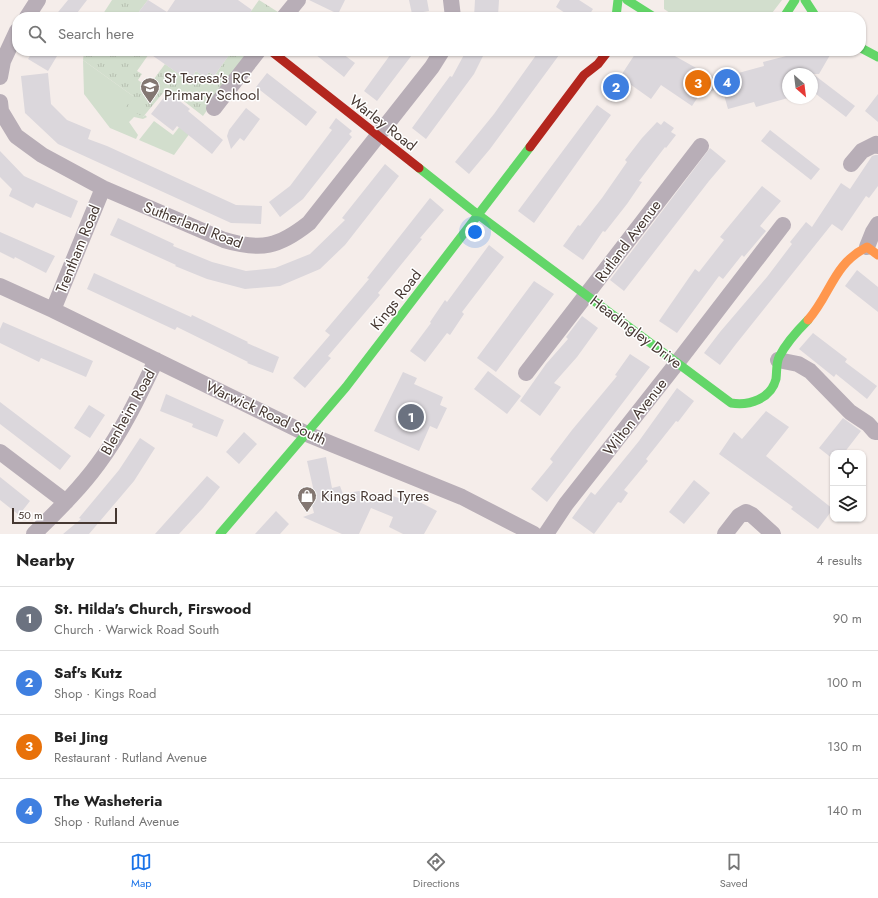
<!DOCTYPE html>
<meta charset="utf-8">
<style>
:root{--surface:#fff;--page:#f6f6f6;--text:#222;--muted:#767676;--line:#e0e0e0;--accent:#1a73e8}
body{margin:0;font-family:Jost,sans-serif;background:var(--page);color:var(--text)}
.controls{position:absolute;right:12px;bottom:12px;display:grid;overflow:hidden;border-radius:8px;box-shadow:0 1px 3px #0004}
.controls button{width:36px;height:36px;display:grid;place-items:center;padding:0;border:0;border-bottom:1px solid var(--line);background:var(--surface);color:var(--text);font:20px sans-serif}
.compass{position:absolute;left:782px;top:68px;width:36px;height:36px;border-radius:50%;background:var(--surface);box-shadow:0 1px 3px #0004;rotate:152deg}
.scale{position:absolute;left:12px;bottom:10px;width:105px;box-sizing:border-box;padding-left:4px;border:2px solid #463832;border-top:0;font-size:11px;line-height:14px;white-space:nowrap;color:#463832;-webkit-text-stroke:3px #fff;paint-order:stroke}
.you{position:absolute;left:475px;top:232px;width:14px;height:14px;margin:-10px;border:3px solid #fff;border-radius:50%;background:#1a73e8;box-shadow:0 0 0 6px #1a73e833}
.badge{display:grid;place-items:center;width:26px;height:26px;border-radius:50%;background:var(--accent);color:#fff;font-size:13px;font-weight:700}
.pin{position:absolute;translate:-50% -50%;border:2px solid #fff;box-shadow:0 1px 4px #0006}
.list{margin:0;padding:0;list-style:none}
h2{display:flex;justify-content:space-between;align-items:center;height:52px;margin:0;padding:0 16px;font-size:17px}
h2 small{font-size:13px;font-weight:400;color:var(--muted)}
.list li{display:grid;grid-template-columns:26px 1fr auto;gap:12px;align-items:center;box-sizing:border-box;height:64px;padding:0 16px;border-top:1px solid var(--line)}
.list b{display:block;font-size:15px;white-space:nowrap}
.list p{margin:0;font-size:13px;white-space:nowrap;color:var(--muted)}
.list em{font-size:13px;font-style:normal;color:var(--muted)}
.icon{flex:none;width:22px;height:22px;fill:none;stroke:currentColor;stroke-width:2;stroke-linecap:round;stroke-linejoin:round}
.map{position:relative;flex:none;width:878px;height:534px;overflow:hidden}
.search{position:absolute;background:var(--surface);box-shadow:0 1px 3px #0004;left:12px;right:12px;top:12px;height:44px;display:flex;align-items:center;gap:10px;box-sizing:border-box;padding:0 14px;border-radius:16px;color:var(--muted);font-size:15px}
.sheet{height:308px;background:var(--surface)}
nav{display:flex;justify-content:space-around;align-items:center;box-sizing:border-box;height:56px;border-top:1px solid var(--line);background:var(--surface);font-size:11px;color:var(--muted)}
nav a{display:grid;justify-items:center;gap:2px}
nav .on{color:var(--accent)}
.map>svg:first-child{display:block}
.green{fill:#d2decd}
.park{fill:url(#park-tufts)}
.building{fill:#dbd7dc}
.lines{fill:none;stroke-linecap:round;stroke-linejoin:round}
.street{stroke:#b8aeb7;stroke-width:16}
.fast{stroke:#63d668;stroke-width:9}
.slow{stroke:#ff974d;stroke-width:9}
.jam{stroke:#b3261e;stroke-width:9}
.labels{text-anchor:middle;dominant-baseline:central;stroke-width:3;stroke-linejoin:round;paint-order:stroke}
.poi-label{font-size:15px;fill:#463832;stroke:#fff;text-anchor:start}
.street-label{font-size:15px;fill:#463832;stroke:#fff}
</style>
<div class="map">
<svg width="878" height="534" viewBox="0 0 878 534">
<defs>
<pattern id="park-tufts" width="24" height="20" patternUnits="userSpaceOnUse"><rect width="24" height="20" fill="#d2decd"/><path d="M3 7l-1-3M5 7V3M7 7l1-3M15 17l-1-3M17 17v-4M19 17l1-3" fill="none" stroke="#b6bfb0"/></pattern>
</defs>
<rect width="100%" height="100%" fill="#f5edea"/>
<path class="green" d="M664,0H782L769,17H676L664,9Z
M83,60L133,96L143,117L145,115L147,117L143,119L134,117L129,122L138,135L136,139L110,128L84,94Z
M154,121L173,135L180,126L190,133L174,155L139,140Z"/>
<path class="park" d="M112,0H148L135,17H101Z
M259,0L278,12L274,17H247Z
M84,51H151L137,71L142,74L138,80L142,83L145,79L151,83L165,64L189,81L196,71L205,77L209,72L214,76L231,52L230,51H248L203,116L167,88L143,117L126,107L133,96L83,60Z"/>
<path class="building" d="M68,0H87L74,17H54Z
M148,0L167,12L175,0H238L252,10L247,17H135Z
M309,0H345L338,14Z
M409,0H427L429,11L412,14Z
M475,0H499L498,16L474,17Z
M560,0H579L593,9L588,17H571L556,7Z
M33,51H60L48,71L28,59Z
M146,51H232L214,76L209,72L205,78L196,71L189,81Z
M311,51H339L355,63L344,77Z
M393,51H415L377,101L364,91Z
M466,51H477L484,54L474,74L426,139L412,128L450,76L452,77Z
M539,51H562L490,149L469,174L455,162L494,114Z
M637,51H666L721,82L720,78L764,66L763,62L790,55L792,51H821L830,55L819,74H813L855,106L846,117L812,91V74H788V98L756,107L754,102L728,109L722,88L700,94L692,106L661,85L651,99L620,77Z
M48,73L51,104L67,120L91,130L88,139L107,146L236,205L262,206L261,224L231,223L58,144L25,113L21,76Z
M267,73L317,112L306,126L256,87Z
M168,92L190,109L188,111L223,140L212,154L177,126L173,131L151,114Z
M878,94V122L865,111Z
M597,105L611,115L534,223L518,211Z
M246,108L260,119L244,141L240,138L231,149L227,136L229,130Z
M336,118L352,131L349,134L352,137L303,199L280,217L269,202L290,186L332,130L329,128Z
M664,121L674,128L671,132L676,135L666,148L665,147L639,181L642,182L627,204L605,232L603,231L583,260L563,246L578,225L580,226L602,198L627,162L625,160L642,138L657,122L661,125Z
M770,130L820,169L811,180L761,141Z
M710,148L726,161L709,181L624,291L610,280Z
M0,151L24,176L78,201L71,218L36,203L33,208L9,196L12,189L0,177Z
M875,155H878V186L869,198L866,196L842,231L832,224L736,344L720,365L704,353L720,332L767,277L792,244L790,242L806,222L812,227L841,183L850,189L872,156Z
M385,164L399,176L345,245L320,269L280,286L245,289L207,279L175,266L176,265L110,235L118,218L174,244L173,246L212,262L246,271L275,268L310,254L345,220L342,218Z
M762,186L781,201L760,226L766,231L744,257L742,255L723,279L719,276L677,333L659,321L695,269L699,272L724,240L720,237Z
M430,198L444,210L420,238L422,239L378,293L380,295L328,356L331,358L305,388L293,378L330,335L325,331L369,279L367,278Z
M0,232L55,256L46,273L15,257L14,259L0,252Z
M489,245L504,257L462,312L464,314L450,335L447,333L425,362L410,351L431,323L430,322L445,300L447,302Z
M857,270L878,287V312L845,286Z
M94,273L191,317L192,315L248,342L247,343L279,357L273,373L247,363L248,362L177,327L175,330L87,289Z
M534,281L554,294L496,372L477,358Z
M582,316L598,328L577,357L554,383L561,387L540,416L520,401L546,364L568,339L566,337Z
M3,322L93,361L86,377L41,358L39,362L0,343V329Z
M813,333L847,359L845,362L877,386L867,399L836,374L834,377L799,349Z
M630,354L650,367L547,502L531,489L553,462L550,459L572,430L617,376L615,375Z
M488,371L521,396L507,414L474,389Z
M403,372L417,378L414,384L443,397L440,405L447,408L437,429L430,426L419,451L374,431Z
M677,388L694,401L678,422L676,421L646,459L648,461L624,490L628,493L621,503L618,502L594,534L572,518L591,492L595,495L639,441Z
M166,394L224,420L217,437L192,427L193,424L160,411Z
M0,402L71,456L60,470L0,424Z
M89,405L105,415L90,438L74,428Z
M766,411L789,427L766,456L833,509L818,529L791,509L793,507L719,454L734,432L742,439Z
M843,418L861,431L844,453H833V459L819,448Z
M244,432L257,444L239,464L226,452Z
M140,438L155,448L134,481L89,534H63L81,519L79,518L119,470Z
M326,457L332,488L340,486L343,494L359,491L385,501L388,494L401,499L403,496L416,501V500L437,511L424,534H403L389,527L393,517L371,508L359,534H342L303,517L314,513L309,494L314,492L307,461Z
M207,476L220,487L203,508L179,534H155Z
M0,477L30,501L19,515L0,500Z
M694,480L710,493L684,524L669,512Z
M276,511L289,524L280,534H255Z"/>
<g class="lines">
<path class="street" d="M451,0L453,17
M27,17L38,0
M284,17L298,0
M0,77L3,61L17,31
M0,102L1,111L16,136L42,155L103,188L224,240C261,251 279,247 309,223L432,67L442,51
M214,108L258,51
M851,164L862,151L876,144L878,146
M867,247L873,232L878,224
M0,286L53,310L307,434L462,497L534,534
M53,310L103,188
M778,360L798,364L810,371L850,412L868,424L875,432H878
M526,373L701,146
M0,452L66,502
M34,534C56,512 79,490 98,464C122,432 139,396 156,360
M546,534L566,504L677,363L783,225
M725,534L739,516L746,512L752,515L773,534"/>
<path class="fast" d="M627,0L654,17
M805,0L816,17
M616,17L618,0
M784,17L795,0
M861,48L878,57
M419,168L472,210L731,403C749,406 771,399 776,379C777,371 776,364 779,357C786,343 797,331 808,320
M220,534L346,387L530,147"/>
<path class="slow" d="M808,320C831,294 833,264 867,247L878,255"/>
<path class="jam" d="M271,51L419,168
M530,147L584,75L598,64L608,51"/>
</g>
<defs>
<g id="school-pin" transform="scale(1)"><path d="M0 17L-7.5 6A9.5 9.5 0 1 1 7.5 6Z" fill="#837772" stroke="#fff"/><path d="M0-5L7-2L0 1L-7-2ZM-4 1L0 2.5L4 1V4Q0 6-4 4Z" fill="#fff"/></g>
<g id="shop-pin" transform="scale(1)"><path d="M0 17L-7.5 6A9.5 9.5 0 1 1 7.5 6Z" fill="#837772" stroke="#fff"/><path d="M-5-2.5h2.3a2.7 3.5 0 0 1 5.4 0H5L5.5 6h-11ZM-1.5-2.5h3a1.5 2.3 0 0 0-3 0Z" fill="#fff"/></g>
</defs>
<g fill-rule="evenodd">
<use href="#school-pin" x="150" y="87"/>
<use href="#shop-pin" x="307" y="496"/>
</g>
<g class="labels">
<g class="poi-label">
<text x="164" y="78">St Teresa's RC<tspan x="164" dy="17">Primary School</tspan></text>
<text x="321" y="496">Kings Road Tyres</text>
</g>
<g class="street-label">
<text transform="translate(383 123) rotate(38)">Warley Road</text>
<text transform="translate(193 225) rotate(21)">Sutherland Road</text>
<text transform="translate(628 241) rotate(-53)">Rutland Avenue</text>
<text transform="translate(78 249) rotate(-68)">Trentham Road</text>
<text transform="translate(396 300) rotate(-52)">Kings Road</text>
<text transform="translate(636 332) rotate(37)">Headingley Drive</text>
<text transform="translate(128 412) rotate(-61)">Blenheim Road</text>
<text transform="translate(266 413) rotate(25)">Warwick Road South</text>
<text transform="translate(635 417) rotate(-52)">Wilton Avenue</text>
</g>
</g>
</svg>
<div class="controls">
<button><svg class="icon" aria-label="locate" viewBox="0 0 24 24"><circle cx="12" cy="12" r="6"/><path d="M12 2v4M12 18v4M2 12h4M18 12h4"/></svg></button>
<button><svg class="icon" aria-label="layers" viewBox="0 0 24 24"><path d="M12 4l9 5-9 5-9-5zM3 14l9 5 9-5"/></svg></button>
</div>
<svg class="compass" viewBox="-18 -18 36 36"><path d="M0-13l5 13h-10z" fill="#e53935"/><path d="M0 13l5-13h-10z" fill="#767676"/></svg>
<div class="scale">50 m</div>
<div class="you"></div>
<div class="pin badge" style="left:411px;top:417px;background:#6b7280">1</div>
<div class="pin badge" style="left:616px;top:87px;background:#3f7fe0">2</div>
<div class="pin badge" style="left:698px;top:83px;background:#e8710a">3</div>
<div class="pin badge" style="left:727px;top:82px;background:#3f7fe0">4</div>
<div class="search"><svg class="icon" aria-label="search" viewBox="0 0 24 24"><circle cx="10" cy="10" r="6"/><path d="M15 15l6 6"/></svg>Search here</div>
</div>
<section class="sheet">
<h2>Nearby<small>4 results</small></h2>
<ul class="list">
<li><span class="badge" style="background:#6b7280">1</span><div><b>St. Hilda's Church, Firswood</b><p>Church · Warwick Road South</p></div><em>90 m</em></li>
<li><span class="badge" style="background:#3f7fe0">2</span><div><b>Saf's Kutz</b><p>Shop · Kings Road</p></div><em>100 m</em></li>
<li><span class="badge" style="background:#e8710a">3</span><div><b>Bei Jing</b><p>Restaurant · Rutland Avenue</p></div><em>130 m</em></li>
<li><span class="badge" style="background:#3f7fe0">4</span><div><b>The Washeteria</b><p>Shop · Rutland Avenue</p></div><em>140 m</em></li>
</ul>
</section>
<nav>
<a class="on"><svg class="icon" aria-label="map" viewBox="0 0 24 24"><path d="M3 6l6-2 6 2 6-2v14l-6 2-6-2-6 2zM9 4v14M15 6v14"/></svg>Map</a>
<a><svg class="icon" aria-label="directions" viewBox="0 0 24 24"><path d="M12 3l9 9-9 9-9-9zM9 14v-3h6M13 9l2 2-2 2"/></svg>Directions</a>
<a><svg class="icon" aria-label="saved" viewBox="0 0 24 24"><path d="M7 4h10v16l-5-4-5 4z"/></svg>Saved</a>
</nav>
